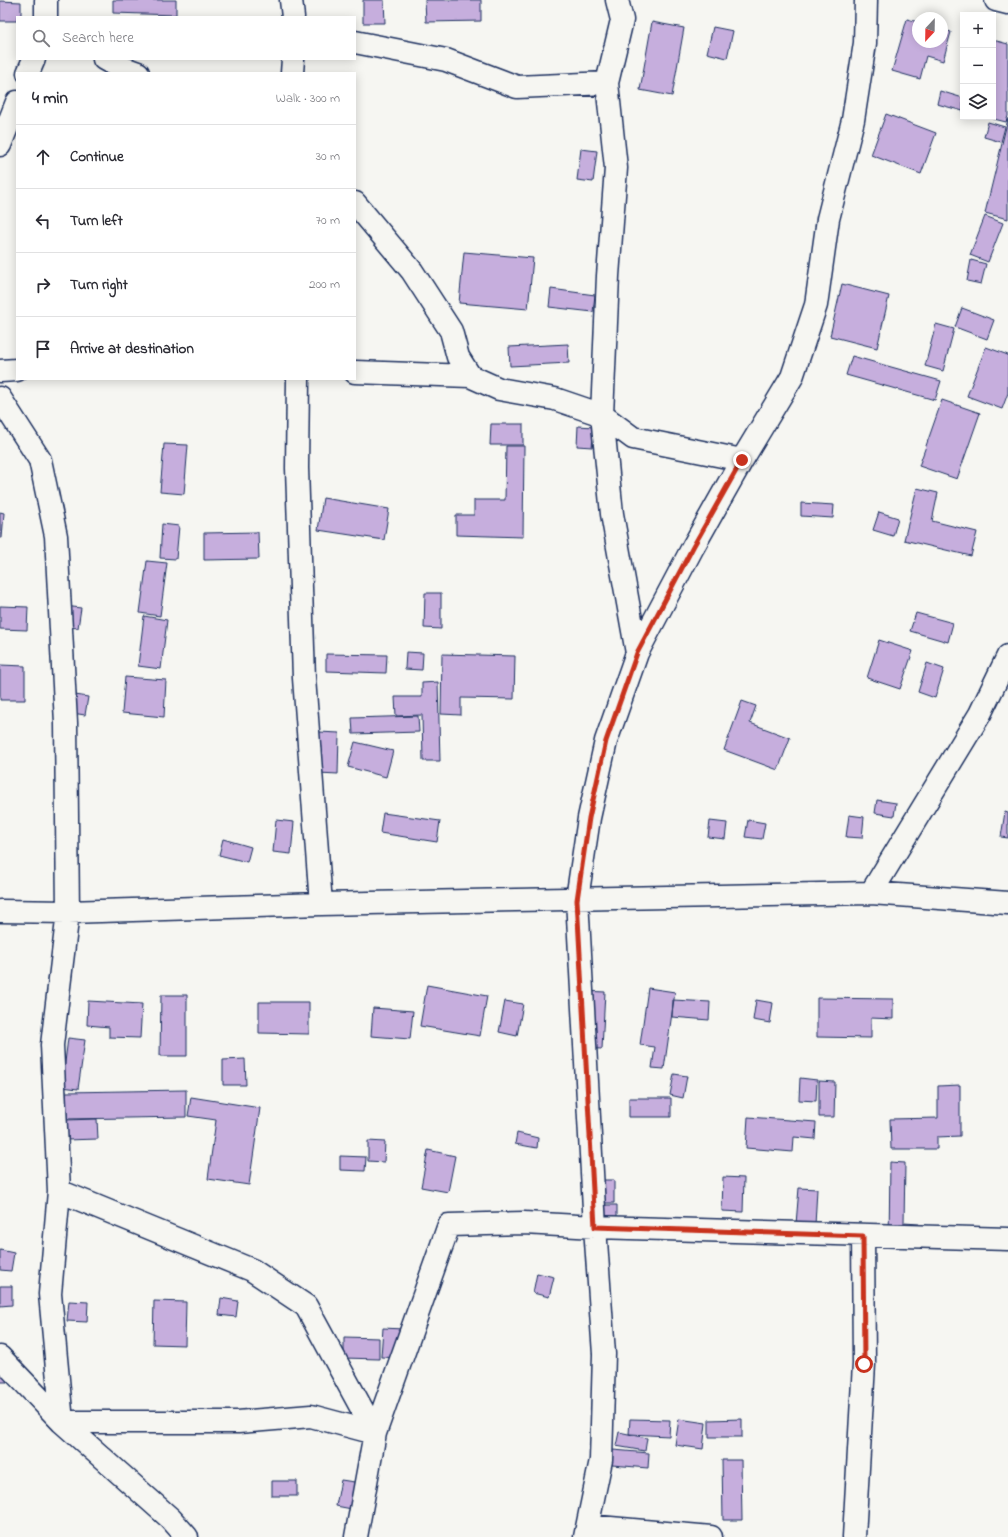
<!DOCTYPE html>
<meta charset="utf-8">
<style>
:root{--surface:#fff;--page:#f2f2f3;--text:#2b2b33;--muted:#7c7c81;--line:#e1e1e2}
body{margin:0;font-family:"Indie Flower",sans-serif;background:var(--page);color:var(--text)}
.controls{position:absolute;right:12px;top:12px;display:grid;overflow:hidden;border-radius:0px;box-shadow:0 2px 10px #0003}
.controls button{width:36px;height:36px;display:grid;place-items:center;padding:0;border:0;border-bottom:1px solid var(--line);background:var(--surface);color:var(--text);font:20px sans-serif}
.compass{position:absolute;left:912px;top:12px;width:36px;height:36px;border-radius:50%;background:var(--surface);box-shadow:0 2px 10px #0003;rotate:202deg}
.stop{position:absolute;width:12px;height:12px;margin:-9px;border:3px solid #c8321e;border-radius:50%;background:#fff}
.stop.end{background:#c8321e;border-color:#fff;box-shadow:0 1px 4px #0008}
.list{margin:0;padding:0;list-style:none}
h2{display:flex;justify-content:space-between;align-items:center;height:52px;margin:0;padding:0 16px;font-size:17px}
h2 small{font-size:13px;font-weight:400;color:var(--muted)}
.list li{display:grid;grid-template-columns:26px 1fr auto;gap:12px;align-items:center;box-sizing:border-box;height:64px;padding:0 16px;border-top:1px solid var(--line)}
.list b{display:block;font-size:15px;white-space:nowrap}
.list em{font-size:13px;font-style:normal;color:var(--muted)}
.icon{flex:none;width:22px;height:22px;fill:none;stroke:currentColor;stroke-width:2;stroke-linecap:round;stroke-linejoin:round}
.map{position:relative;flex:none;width:1008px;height:1537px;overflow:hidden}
.search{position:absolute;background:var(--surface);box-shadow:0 2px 10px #0003;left:16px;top:16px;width:340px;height:44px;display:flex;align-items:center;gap:10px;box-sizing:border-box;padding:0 14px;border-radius:0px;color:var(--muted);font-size:15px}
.panel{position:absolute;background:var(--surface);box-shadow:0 2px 10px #0003;left:16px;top:72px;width:340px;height:308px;border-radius:0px}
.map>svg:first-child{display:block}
.building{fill:#c6aedd;stroke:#1b2f5e}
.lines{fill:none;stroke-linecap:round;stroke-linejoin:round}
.street-casing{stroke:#1b2f5e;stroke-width:25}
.street{stroke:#f6f6f2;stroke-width:22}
.route{stroke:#c8321e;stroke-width:5}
</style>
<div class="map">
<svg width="1008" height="1537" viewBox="0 0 1008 1537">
<rect width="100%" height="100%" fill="#f6f6f2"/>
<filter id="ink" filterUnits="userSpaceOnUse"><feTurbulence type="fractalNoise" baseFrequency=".025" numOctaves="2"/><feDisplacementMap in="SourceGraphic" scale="8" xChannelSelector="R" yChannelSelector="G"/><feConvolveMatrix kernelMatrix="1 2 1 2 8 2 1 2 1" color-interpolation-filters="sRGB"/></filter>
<g filter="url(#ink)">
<path class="building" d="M113,0H176V15L113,13Z
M363,0H384L385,23H363Z
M425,0H481V21L426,22Z
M0,1L21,2V17H17V21H0Z
M907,19L918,22V42H942V29L951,32L943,61L926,56L920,79L892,71Z
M652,22L684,28L672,96L640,90Z
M713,27L733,31L727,58L707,53Z
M993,40L1008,44V116L1006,122L986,117H993Z
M940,91L963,98V111L937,104Z
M886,114L936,133L921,174L871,155Z
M1008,119V219L985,213Z
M988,122L1005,127L1001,142L984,137Z
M581,149L597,151L593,182L577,180Z
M985,216L1003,223L988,262L970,255Z
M464,252L533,258L528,309L459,303Z
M971,260L986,264L981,284L967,281Z
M842,284L889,296L877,348L830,336Z
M551,289L595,295L593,312L549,307Z
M962,308L994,320L987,339L955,327Z
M936,324L954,329L943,371L925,366Z
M568,344L569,363L510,366L509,347Z
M986,347L1008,355V393L1002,409L967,396Z
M852,356L941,381L935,400L846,375Z
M942,400L980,413L957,479L919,466Z
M491,424H523V445H490Z
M578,426L594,427L592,447L577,446Z
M164,444L188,445L184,494L160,492Z
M506,446H524L523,537L456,535V515H474V500H505Z
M917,488L938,493L932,521L977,532L971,556L904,540Z
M323,498L389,509L384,540L318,530Z
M801,503L834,505L833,518L801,516Z
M0,512L4,513L2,538H0Z
M879,512L898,518L893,536L873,530Z
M162,524L179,526L176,559L160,558Z
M258,532L259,559L204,560V533Z
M147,561L167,563L160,616L140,613Z
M425,593H441V629L424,628Z
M0,606L28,607L27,630L0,629Z
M65,606L81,608L78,628L62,626Z
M916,613L953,623L948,642L910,631Z
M144,616L167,620L161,669L138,666Z
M879,640L913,651L900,689L867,678Z
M406,652L423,653L422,670L405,669Z
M326,654L387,655L386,673L326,671Z
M442,654L515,656L514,699L461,698V715L441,714Z
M927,663L944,669L935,698L918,692Z
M0,665L25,666V700H0Z
M125,677L166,680L164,717L122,713Z
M438,682L440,761H423L422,715L396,716L395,697H422V683Z
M69,694L88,697L85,715L66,712Z
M742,701L756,706L750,723L790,738L778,770L724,750Z
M418,716L419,732L353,734L352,718Z
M319,732L339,733L338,774L318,773Z
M355,742L393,751L386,777L348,767Z
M877,800L896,803L894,816L875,813Z
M1005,812L1008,813V838L1001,837Z
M383,813L440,821L437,842L380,833Z
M849,815L864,817L862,838L846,837Z
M276,820L294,822L291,854L273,852Z
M748,820L765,823L762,839L745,837Z
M710,821L727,823L725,839L708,837Z
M223,839L251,847L247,862L219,855Z
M427,985L487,996L480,1036L420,1026Z
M648,988L675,992L664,1069L652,1068L655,1047L640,1045Z
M584,991L605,992L602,1049L580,1048Z
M161,995H187V1056H160Z
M817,998L893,999V1019L871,1018V1038L817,1037Z
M673,1000L710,1002L709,1020L672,1017Z
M756,1000L773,1003L770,1023L753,1020Z
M88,1001L142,1004L140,1038L109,1037V1027L87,1025Z
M505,1001L523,1004L517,1036L499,1032Z
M259,1002H309V1034L259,1033Z
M373,1008L413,1011L410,1039L371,1036Z
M68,1038L85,1040L78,1089L62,1087Z
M245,1059L246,1085H223V1060Z
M674,1074L687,1076L683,1098L670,1095Z
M800,1078L817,1080L816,1101L799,1100Z
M819,1081L835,1082L834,1117H819Z
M960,1085V1136L937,1137V1149H891L890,1119L938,1118V1086Z
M186,1090V1117L67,1119L66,1092Z
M191,1097L260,1108L249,1185L208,1179L216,1120L188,1116Z
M629,1098H671V1117H629Z
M748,1117L816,1122L815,1139L794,1137L793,1152L746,1148Z
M97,1119L98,1139L66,1140L65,1120Z
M517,1133L538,1138L537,1148L515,1144Z
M368,1141L385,1142L384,1162L368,1161Z
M428,1150L455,1156L448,1192L421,1187Z
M340,1156L366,1157L365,1171L340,1170Z
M890,1162L905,1163L904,1223L919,1224V1242L889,1241Z
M723,1177L744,1178L743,1212L722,1211Z
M598,1180H614V1203H598Z
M799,1188L817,1189L815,1225L796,1224Z
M598,1205H617V1239H598Z
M0,1250L14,1253L11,1271L0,1270Z
M537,1273L554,1277L549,1297L533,1293Z
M0,1286H12V1305L0,1306Z
M221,1298L238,1301L236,1317L219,1315Z
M69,1301L88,1302L87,1322L67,1321Z
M154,1301L186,1302L185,1345L153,1344Z
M383,1328L403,1329L402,1358L381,1357Z
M344,1337L379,1338V1359L344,1358Z
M0,1364H7V1382H0Z
M630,1419L670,1420L669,1436L629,1434Z
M679,1419L706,1423L703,1449L675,1445Z
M742,1419V1437H709V1420Z
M619,1432L647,1438L645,1451L616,1446Z
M613,1450L649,1453L648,1468L612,1465Z
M722,1460H741L742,1520H723Z
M341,1480L361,1483L357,1510L336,1506Z
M272,1481H297V1496H272Z"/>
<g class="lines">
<g class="street-casing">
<path id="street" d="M46,0V17
M291,0L293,17
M617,0L622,20L607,83L616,168L608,276L602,415L612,514L637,653
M996,0L1008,3
M355,42L446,60L517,87L607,83
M104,59L113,64L138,73
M28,73L34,59
M292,73L293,59
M0,145L17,102
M355,203L412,271L451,331L458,357L470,376
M0,371L17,370
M355,372L470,376L499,389L555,399L602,415L633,438L742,460
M298,379L297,468L304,678L321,904
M0,398L40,460L56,536L66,723L68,912L52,1045L59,1191L50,1294L62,1422H238L311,1416L375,1433
M871,893L980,714L1008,656
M0,911L68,912L321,904L871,893L1008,903
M59,1191L252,1270L306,1306L375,1433
M0,1357L62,1422L171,1519L187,1537
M588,1526L711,1537
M356,1537L375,1433L449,1225L524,1223L595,1227L1008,1239
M585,1537L601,1460L604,1354L595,1227L577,899L589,818L606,741L637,653L693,547L742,460L792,377L816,305L828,219L853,120L865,43L866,0
M854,1537L864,1364L863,1235"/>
</g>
<use href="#street" class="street"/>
</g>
</g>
<g class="lines" filter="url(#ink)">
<path class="route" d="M742,460L693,547L637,653L606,741L589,818L577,900L595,1227L863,1236L864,1364"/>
</g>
</svg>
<div class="controls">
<button>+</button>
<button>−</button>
<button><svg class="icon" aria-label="layers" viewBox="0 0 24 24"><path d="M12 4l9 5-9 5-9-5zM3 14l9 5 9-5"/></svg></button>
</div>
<svg class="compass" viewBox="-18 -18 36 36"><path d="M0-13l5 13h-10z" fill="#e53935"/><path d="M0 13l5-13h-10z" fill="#7c7c81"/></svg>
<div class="stop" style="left:864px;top:1364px"></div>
<div class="stop end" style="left:742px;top:460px"></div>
<div class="search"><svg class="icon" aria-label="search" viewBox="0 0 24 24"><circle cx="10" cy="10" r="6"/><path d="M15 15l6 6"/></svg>Search here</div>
<section class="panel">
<h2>4 min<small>Walk · 300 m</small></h2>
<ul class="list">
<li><svg class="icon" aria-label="ahead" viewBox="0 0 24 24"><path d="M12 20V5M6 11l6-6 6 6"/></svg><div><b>Continue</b></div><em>30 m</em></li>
<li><svg class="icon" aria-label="left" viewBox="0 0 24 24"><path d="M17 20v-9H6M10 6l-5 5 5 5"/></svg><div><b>Turn left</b></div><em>70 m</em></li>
<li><svg class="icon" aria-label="right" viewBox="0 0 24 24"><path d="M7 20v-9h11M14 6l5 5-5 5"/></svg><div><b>Turn right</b></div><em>200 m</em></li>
<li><svg class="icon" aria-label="arrive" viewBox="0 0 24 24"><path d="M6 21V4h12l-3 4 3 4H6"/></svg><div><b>Arrive at destination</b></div></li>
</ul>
</section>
</div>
